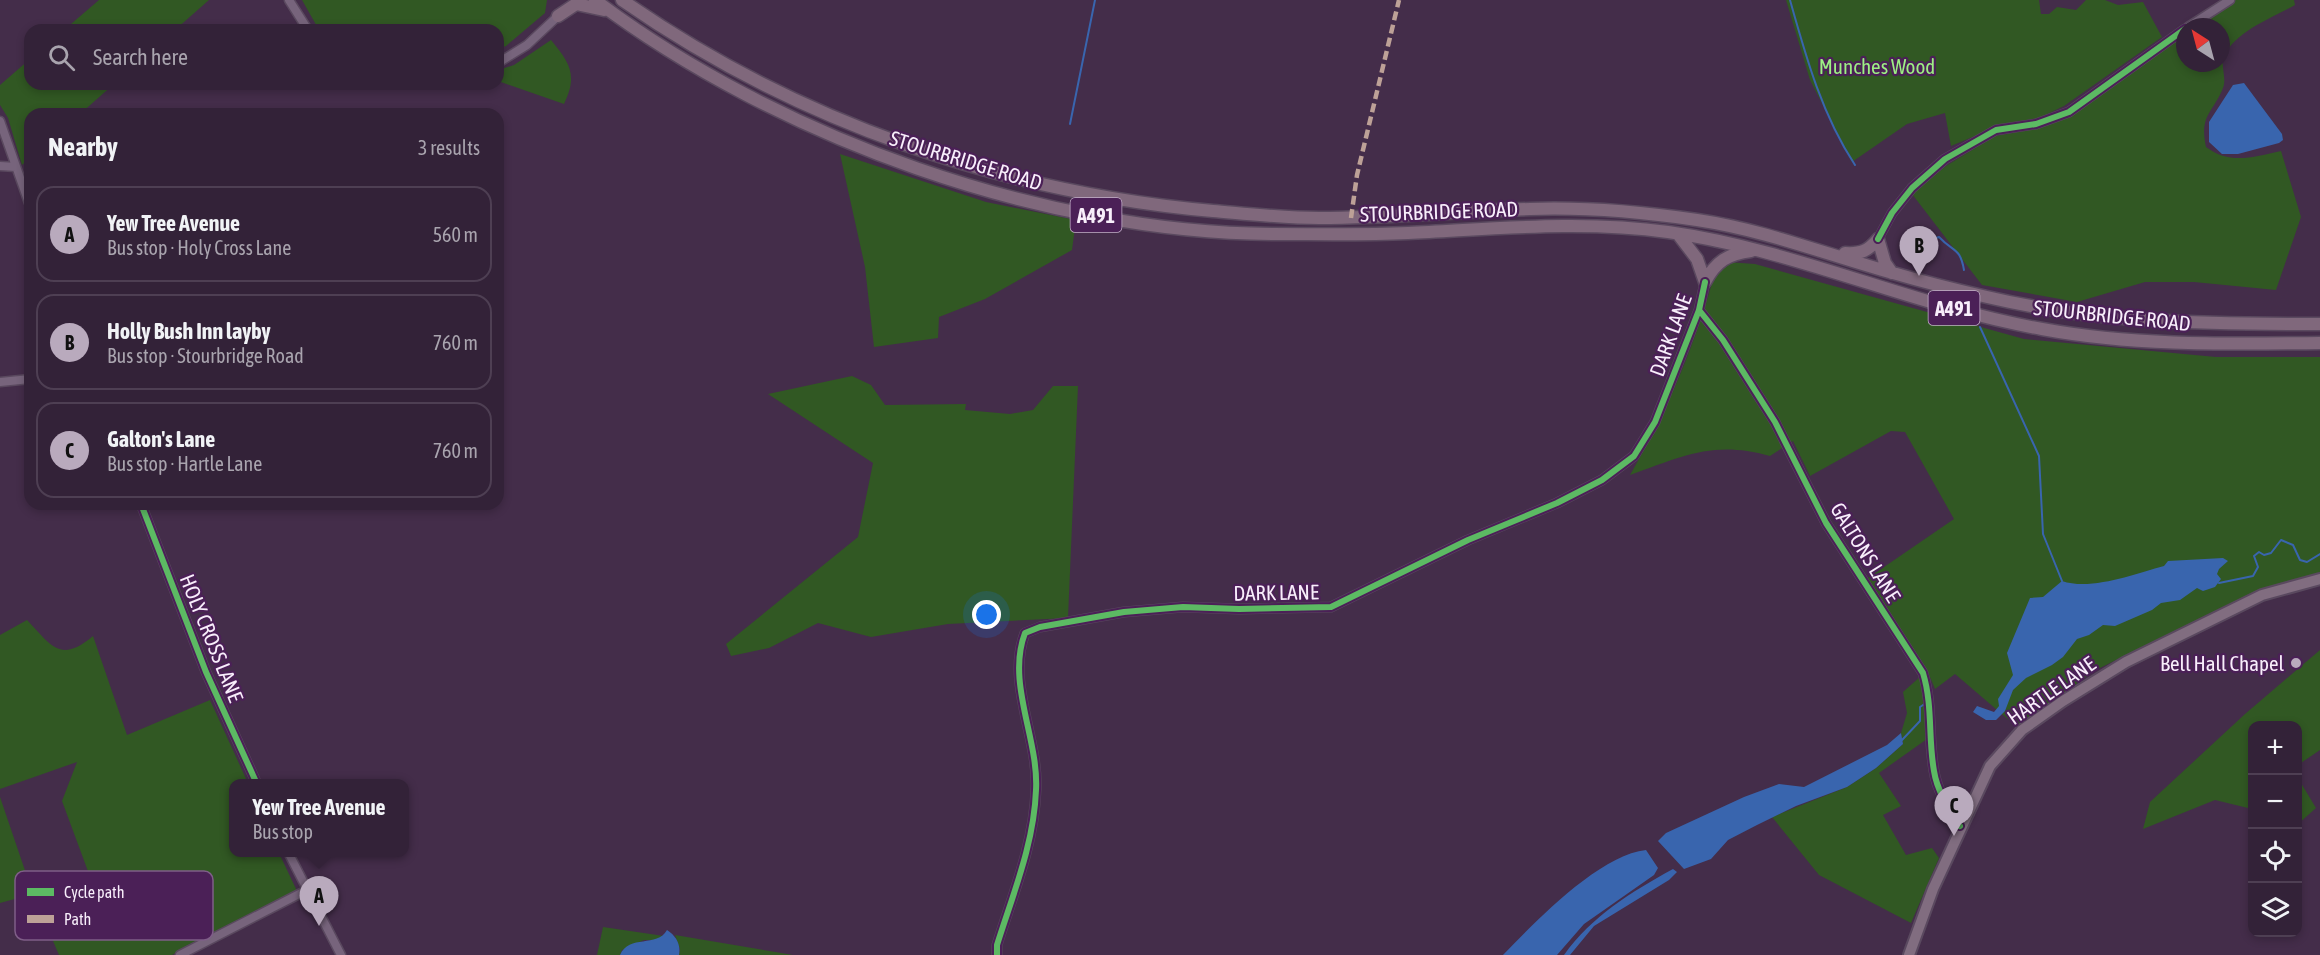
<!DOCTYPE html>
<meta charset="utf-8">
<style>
:root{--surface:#332238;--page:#3e2f43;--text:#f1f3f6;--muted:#a9a4ae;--line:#4e3f53;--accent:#b9aabd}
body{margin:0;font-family:"Asap Condensed",sans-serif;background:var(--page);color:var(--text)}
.controls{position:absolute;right:18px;bottom:18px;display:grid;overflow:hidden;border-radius:12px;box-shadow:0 3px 9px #0003}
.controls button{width:54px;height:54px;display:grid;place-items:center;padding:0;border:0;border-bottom:2px solid var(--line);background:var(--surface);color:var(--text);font:30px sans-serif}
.compass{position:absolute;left:2176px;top:18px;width:54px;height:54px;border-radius:50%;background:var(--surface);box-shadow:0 3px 9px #0003;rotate:324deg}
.you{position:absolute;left:987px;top:615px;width:21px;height:21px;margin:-15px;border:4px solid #fff;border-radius:50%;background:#1a73e8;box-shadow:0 0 0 9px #1a73e833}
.badge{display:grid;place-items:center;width:39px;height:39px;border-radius:50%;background:var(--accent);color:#111;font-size:20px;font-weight:700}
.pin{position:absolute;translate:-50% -50px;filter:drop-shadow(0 2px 3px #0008)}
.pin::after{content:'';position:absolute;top:32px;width:21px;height:18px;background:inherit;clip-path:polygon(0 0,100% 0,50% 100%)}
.popup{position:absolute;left:229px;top:779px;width:180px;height:78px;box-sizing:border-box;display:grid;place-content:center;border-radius:12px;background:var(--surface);filter:drop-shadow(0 2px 4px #0005);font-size:20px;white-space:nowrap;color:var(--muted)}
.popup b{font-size:22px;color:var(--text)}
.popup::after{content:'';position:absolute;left:50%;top:100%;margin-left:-12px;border:12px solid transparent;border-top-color:var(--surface)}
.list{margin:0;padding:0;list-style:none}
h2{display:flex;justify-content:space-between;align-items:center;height:78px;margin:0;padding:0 24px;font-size:26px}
h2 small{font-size:20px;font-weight:400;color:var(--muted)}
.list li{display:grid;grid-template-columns:39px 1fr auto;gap:18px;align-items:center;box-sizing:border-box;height:96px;margin:0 12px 12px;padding:0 12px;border:2px solid var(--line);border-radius:18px}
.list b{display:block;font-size:22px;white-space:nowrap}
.list p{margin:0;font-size:20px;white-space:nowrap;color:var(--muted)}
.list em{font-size:20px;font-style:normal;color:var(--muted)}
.icon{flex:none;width:33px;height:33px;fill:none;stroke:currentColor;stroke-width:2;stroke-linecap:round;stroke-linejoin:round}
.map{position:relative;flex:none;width:2320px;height:955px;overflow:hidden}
.search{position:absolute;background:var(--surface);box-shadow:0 3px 9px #0003;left:24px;top:24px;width:480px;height:66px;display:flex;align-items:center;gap:15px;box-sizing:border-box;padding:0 21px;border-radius:18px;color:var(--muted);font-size:22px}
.panel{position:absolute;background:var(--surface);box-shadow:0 3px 9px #0003;left:24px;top:108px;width:480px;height:402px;border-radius:18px}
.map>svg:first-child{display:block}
.green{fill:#315823}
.water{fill:#3965ae}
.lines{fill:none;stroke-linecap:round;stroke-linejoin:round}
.stream{stroke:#3965ae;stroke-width:2}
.minor-casing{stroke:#5a495f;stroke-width:11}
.major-casing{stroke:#5a495f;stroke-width:14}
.highway-casing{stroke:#5a495f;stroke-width:15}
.minor{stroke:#77647c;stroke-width:8}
.major{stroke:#816d80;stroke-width:10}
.highway{stroke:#80687c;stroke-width:12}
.quiet{stroke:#bda197;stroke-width:4.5;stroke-dasharray:9 4.5;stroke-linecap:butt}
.cycleway-casing{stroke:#4b2057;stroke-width:10}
.cycleway{stroke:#5cba63;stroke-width:6}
.poi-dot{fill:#b9aabd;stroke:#4b2057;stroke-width:2}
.labels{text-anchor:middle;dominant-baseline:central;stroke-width:4.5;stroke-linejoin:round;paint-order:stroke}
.shield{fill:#4b2057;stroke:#c4b0ca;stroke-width:1.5}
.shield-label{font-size:20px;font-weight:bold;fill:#f8eefb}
.park-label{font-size:21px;fill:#9df084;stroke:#4b2057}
.street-label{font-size:21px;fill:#f8eefb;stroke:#4b2057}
.poi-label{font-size:21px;fill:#f8eefb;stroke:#4b2057;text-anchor:end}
.key{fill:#4b2057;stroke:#7f5e88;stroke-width:1.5}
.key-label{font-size:16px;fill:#f8eefb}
</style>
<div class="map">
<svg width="2320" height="955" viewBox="0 0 2320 955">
<rect width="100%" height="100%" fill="#442d4a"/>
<path class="green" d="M99,0H209L175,30H64Z
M302,0H547L545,13L506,46L498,49V30H319Z
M1786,0H2039L2041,14H2049L2057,7L2076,10L2086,0H2105L2118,5L2143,2L2162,37L2064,106L2039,118L2013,122L1987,131L1951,146L1945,113L1907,124L1852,162L1810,80Z
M2234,0H2294L2295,5C2272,18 2236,31 2224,56C2220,65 2227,78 2223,88C2213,113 2199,115 2206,147C2230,165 2253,157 2281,151L2301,217L2276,290L2194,282H2145L2077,302L1982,285L1912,194L1946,166L1995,136L2035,129L2071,116L2185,33V63H2221V27H2194Z
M551,40C570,63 578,75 564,104L498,81V70L514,65Z
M30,59V84H114L80,114H30V158L22,165L8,118L0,105V85Z
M840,154L986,202L1076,220L1072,250L985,299L939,317L938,338L874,347L865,267Z
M1727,262L1755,264L2024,339L2216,357H2320V573L2289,581L2223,607L2150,643L2094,671L2017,727L1955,674L1935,689L1927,670L1868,578L1954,519L1905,432L1891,431L1810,476L1793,441L1770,456C1714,440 1683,456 1630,475C1668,410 1697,341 1716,268Z
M852,376L871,385L885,405L966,404L965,410L1010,414L1033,410L1053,386H1078L1068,618L948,624L871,637L818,623L769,648L731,656L726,644L858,537L873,463L768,394Z
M27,620C51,645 60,664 93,636L127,735L210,700L248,783L234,784V852L279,853L297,891L172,955H59L33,894L0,903V797L33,894L89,874L62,801L77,762L0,789V635Z
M2320,650V750L2298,765V726H2252V809L2215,800L2143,829L2150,802L2245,714Z
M1921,676L1927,739L1879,773L1901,806L1883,815L1906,855L1932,848L1939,858L1911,923L1819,875L1772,817L1847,787L1876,768L1903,744L1901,733L1907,713L1903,692Z
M2298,778L2316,808L2298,824Z
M603,927L664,936L658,940H644L622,950L620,955H597Z
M675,935L793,955H679L680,949Z"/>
<path class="water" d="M2244,83L2282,134L2283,140L2279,143L2238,154H2222L2209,142V122L2233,85Z
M2223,558L2228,561L2219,569L2217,574L2221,579L2215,587L2203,591L2197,588L2180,600L2161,603L2152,610L2115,626L2103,625L2089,635L2077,639L2063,657L2052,665L2026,678L2013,690L2005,711L1996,720H1986L1973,712L1977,706L1994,712L1999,706L1998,699L2013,675L2007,653L2030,598L2043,597L2062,581C2091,591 2134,574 2164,566L2168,561Z
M1901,733L1903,744L1876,768L1847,787L1796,806L1757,825L1728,840L1711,859L1684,869L1658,841L1666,833L1744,797L1779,784L1804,787L1887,745Z
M1646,850L1658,868L1654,875L1584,924L1557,955H1503C1535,922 1599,855 1646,850Z
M1673,869L1677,872L1669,880L1594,926L1570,955H1564C1592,916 1631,892 1673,869Z
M667,930C676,936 681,944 679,955H620C629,934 657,948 667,930Z"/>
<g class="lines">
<path class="stream" d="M1790,0C1806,57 1822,115 1855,165
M1070,124L1095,0
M1927,241L1939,237C1954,253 1960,247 1964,270
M1980,327L2039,456L2043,534L2062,581
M2219,583L2253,576L2258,567L2254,556L2259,552L2264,555L2271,553L2281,540L2293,545L2300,560L2307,562L2320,554
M1902,740L1920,721V707L1926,703"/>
<g class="minor-casing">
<path id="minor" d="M289,0L308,30
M2188,27L2230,0
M498,63L527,45L558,16
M0,121L30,206
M0,166L16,167
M1878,239L1892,213L1912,188L1945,159L1996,130L2036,124L2069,112L2185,29
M1699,310L1723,340L1775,422L1826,523L1923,673C1933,706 1928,738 1934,771C1937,791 1949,809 1960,826
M0,382L30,379
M141,504L206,672L257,784
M288,852L341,955
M180,955L307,890
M997,955V945C1013,894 1034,844 1036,790C1039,739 1006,683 1025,633L1040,627L1124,612L1183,607L1239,609L1331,607L1468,540L1557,503L1602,480L1634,456L1655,422L1699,310L1705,282"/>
</g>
<g class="major-casing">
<path id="major" d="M1909,955L1933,889L1990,766L2022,730L2063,701L2126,662L2262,595L2320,579"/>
</g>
<g class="highway-casing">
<path id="highway" d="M595,0C778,138 1044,233 1273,234C1318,234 1363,235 1408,233C1495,229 1581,220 1668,232C1797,250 1915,307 2042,329C2134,346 2227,344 2320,343
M622,0C797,122 1001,192 1213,211C1248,214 1284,218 1319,218C1389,218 1460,211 1530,209C1586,207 1642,212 1697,220C1765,230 1828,255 1893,273C1924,282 1956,290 1987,297C2097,323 2208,324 2320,324
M558,16L576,4L604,10
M1678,234L1697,259L1705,282
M1878,239L1885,263L1892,273
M1845,253C1861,254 1868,251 1878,239
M1705,282C1716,261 1728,254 1751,251"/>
</g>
<use href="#minor" class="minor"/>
<use href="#major" class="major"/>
<use href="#highway" class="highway"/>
<path class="quiet" d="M1351,218L1357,175L1399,0"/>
<g class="cycleway-casing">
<path id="cycleway" d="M1878,239L1892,213L1912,188L1945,159L1996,130L2036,124L2069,112L2185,29
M1699,310L1723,340L1775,422L1826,523L1923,673C1933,706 1928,738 1934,771C1937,791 1949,809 1960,826
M141,504L206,672L257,784
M997,955V945C1013,894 1034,844 1036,790C1039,739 1006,683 1025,633L1040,627L1124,612L1183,607L1239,609L1331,607L1468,540L1557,503L1602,480L1634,456L1655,422L1699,310L1705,282"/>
</g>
<use href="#cycleway" class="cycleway"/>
</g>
<circle class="poi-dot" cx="2296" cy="663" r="6"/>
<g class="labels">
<g class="shield">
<rect x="1070.5" y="198" width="51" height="34" rx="4.5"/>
<rect x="1928.5" y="291" width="51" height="34" rx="4.5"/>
</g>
<g class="shield-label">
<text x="1096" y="215">A491</text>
<text x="1954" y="308">A491</text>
</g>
<g class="park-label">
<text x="1877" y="66">Munches Wood</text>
</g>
<g class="street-label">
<text transform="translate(966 160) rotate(17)">STOURBRIDGE ROAD</text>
<text transform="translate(1439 211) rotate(-2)">STOURBRIDGE ROAD</text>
<text transform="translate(2112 315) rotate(6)">STOURBRIDGE ROAD</text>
<text transform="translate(1670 335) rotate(-70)">DARK LANE</text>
<text transform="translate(1866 552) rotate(58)">GALTONS LANE</text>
<text transform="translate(1276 592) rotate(-1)">DARK LANE</text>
<text transform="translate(212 638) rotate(68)">HOLY CROSS LANE</text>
<text transform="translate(2051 690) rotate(-35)">HARTLE LANE</text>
</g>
<g class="poi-label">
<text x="2284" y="663">Bell Hall Chapel</text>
</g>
</g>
<rect x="15" y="871" width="198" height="69" rx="9" class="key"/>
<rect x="27" y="888" width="27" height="8" fill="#5cba63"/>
<rect x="27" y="915" width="27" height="8" fill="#bda197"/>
<g class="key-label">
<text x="64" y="898">Cycle path</text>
<text x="64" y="925">Path</text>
</g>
</svg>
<div class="controls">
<button>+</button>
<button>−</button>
<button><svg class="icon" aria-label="locate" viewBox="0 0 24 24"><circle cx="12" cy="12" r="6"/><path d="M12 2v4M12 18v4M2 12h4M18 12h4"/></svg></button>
<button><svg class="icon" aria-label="layers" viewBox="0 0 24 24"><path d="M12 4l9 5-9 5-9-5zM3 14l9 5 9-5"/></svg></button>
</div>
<svg class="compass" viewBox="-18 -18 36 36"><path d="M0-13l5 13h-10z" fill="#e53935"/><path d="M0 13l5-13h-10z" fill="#a9a4ae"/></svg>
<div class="you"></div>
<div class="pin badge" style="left:319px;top:926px">A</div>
<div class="popup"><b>Yew Tree Avenue</b>Bus stop</div>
<div class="pin badge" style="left:1919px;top:276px">B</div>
<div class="pin badge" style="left:1954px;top:836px">C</div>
<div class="search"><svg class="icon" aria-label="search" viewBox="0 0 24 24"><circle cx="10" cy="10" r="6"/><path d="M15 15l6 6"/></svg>Search here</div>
<section class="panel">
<h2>Nearby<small>3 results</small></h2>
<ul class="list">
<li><span class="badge">A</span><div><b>Yew Tree Avenue</b><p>Bus stop · Holy Cross Lane</p></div><em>560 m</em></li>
<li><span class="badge">B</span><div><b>Holly Bush Inn layby</b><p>Bus stop · Stourbridge Road</p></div><em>760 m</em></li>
<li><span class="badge">C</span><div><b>Galton's Lane</b><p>Bus stop · Hartle Lane</p></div><em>760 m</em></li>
</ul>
</section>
</div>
